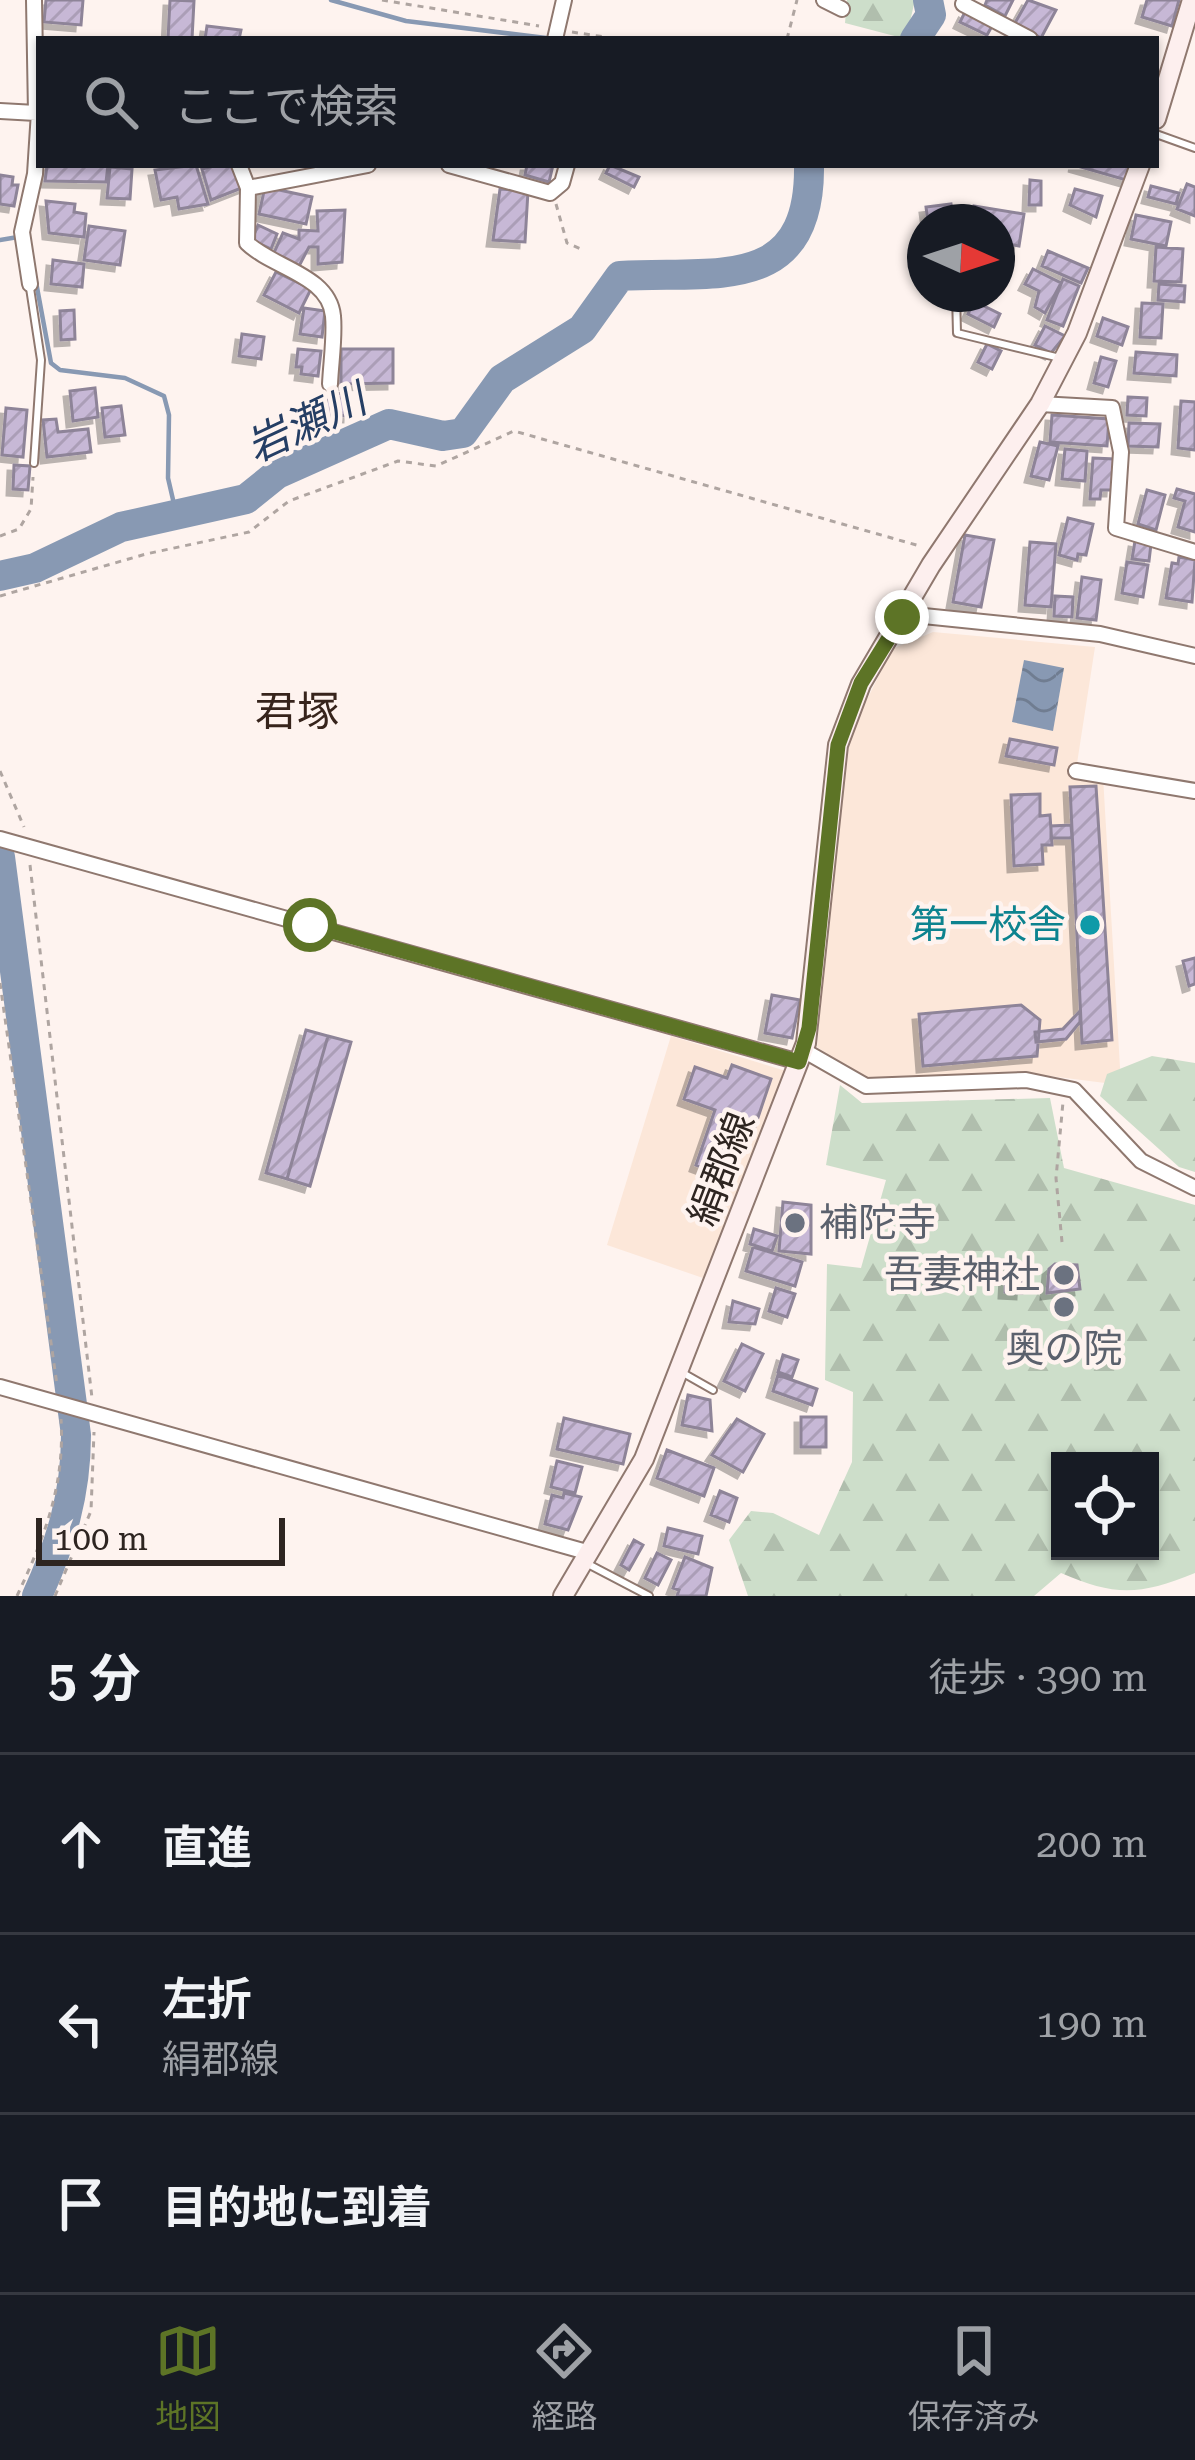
<!DOCTYPE html>
<html lang="ja">
<meta charset="utf-8">
<style>
:root{--surface:#171b24;--page:#20242c;--text:#f1f3f6;--muted:#9ea1a6;--line:#363941;--accent:#5d7426}
body{margin:0;font-family:"Roboto Serif","Noto Sans JP",serif;background:var(--page);color:var(--text)}
.controls{position:absolute;right:36px;bottom:36px;display:grid;overflow:hidden;border-radius:0px;box-shadow:0 3px 9px #0004}
.controls button{width:108px;height:108px;display:grid;place-items:center;padding:0;border:0;border-bottom:3px solid var(--line);background:var(--surface);color:var(--text);font:60px sans-serif}
.compass{position:absolute;left:907px;top:204px;width:108px;height:108px;border-radius:50%;background:var(--surface);box-shadow:0 3px 9px #0004;rotate:93deg}
.scale{position:absolute;left:36px;bottom:30px;width:249px;box-sizing:border-box;padding-left:12px;border:6px solid #2e2521;border-top:0;font-size:33px;line-height:42px;white-space:nowrap;color:#2e2521;-webkit-text-stroke:9px #fef3ef;paint-order:stroke}
.stop{position:absolute;width:36px;height:36px;margin:-27px;border:9px solid #5d7426;border-radius:50%;background:#fff}
.stop.end{background:#5d7426;border-color:#fff;box-shadow:0 3px 12px #0008}
.list{margin:0;padding:0;list-style:none}
h2{display:flex;justify-content:space-between;align-items:center;height:156px;margin:0;padding:0 48px;font-size:51px}
h2 small{font-size:39px;font-weight:400;color:var(--muted)}
.list li{display:grid;grid-template-columns:78px 1fr auto;gap:36px;align-items:center;box-sizing:border-box;height:180px;padding:0 48px;border-top:3px solid var(--line)}
.list b{display:block;font-size:45px;white-space:nowrap}
.list p{margin:0;font-size:39px;white-space:nowrap;color:var(--muted)}
.list em{font-size:39px;font-style:normal;color:var(--muted)}
.icon{flex:none;width:66px;height:66px;fill:none;stroke:currentColor;stroke-width:2;stroke-linecap:round;stroke-linejoin:round}
.map{position:relative;flex:none;width:1195px;height:1596px;overflow:hidden}
.search{position:absolute;background:var(--surface);box-shadow:0 3px 9px #0004;left:36px;right:36px;top:36px;height:132px;display:flex;align-items:center;gap:30px;box-sizing:border-box;padding:0 42px;border-radius:0px;color:var(--muted);font-size:45px}
.sheet{height:696px;background:var(--surface)}
nav{display:flex;justify-content:space-around;align-items:center;box-sizing:border-box;height:168px;border-top:3px solid var(--line);background:var(--surface);font-size:33px;color:var(--muted)}
nav a{display:grid;justify-items:center;gap:6px}
nav .on{color:var(--accent)}
.map>svg:first-child{display:block}
.education{fill:#fce7d9}
.forest{fill:url(#forest-firs);fill-rule:evenodd}
.water{fill:url(#water-waves)}
.lines{fill:none;stroke-linecap:round;stroke-linejoin:round}
.stream{stroke:#8899b3;stroke-width:4.5}
.river{stroke:#8899b3;stroke-width:30}
.building{fill:url(#building-hatch);stroke:#8e8498;stroke-width:3;filter:url(#shadow)}
.lane-casing{stroke:#8f786f;stroke-width:10}
.street-casing{stroke:#8f786f;stroke-width:18}
.secondary-casing{stroke:#8f786f;stroke-width:22}
.path{stroke:#afa5a1;stroke-width:3;stroke-dasharray:6 6;stroke-linecap:butt}
.lane{stroke:#fff;stroke-width:6}
.street{stroke:#fff;stroke-width:14}
.secondary{stroke:#fdefee;stroke-width:18}
.route{stroke:#5d7426;stroke-width:15}
.culture-dot{fill:#0f9aa8;stroke:#fef3ef;stroke-width:4.5}
.worship-dot{fill:#6b7280;stroke:#fef3ef;stroke-width:4.5}
.labels{text-anchor:middle;dominant-baseline:central;stroke-width:9;stroke-linejoin:round;paint-order:stroke}
.culture-label{font-size:39px;fill:#0d838f;stroke:#fef3ef;text-anchor:end}
.street-label{font-size:39px;fill:#2e2521;stroke:#fef3ef}
.worship-label{font-size:39px;fill:#5b616d;stroke:#fef3ef;text-anchor:start}
.water-label{font-size:42px;font-style:italic;fill:#253e64;stroke:#fef3ef}
.neighbourhood-label{font-size:42px;fill:#37241c;stroke:#fef3ef}
</style>
<div class="map">
<svg width="1195" height="1596" viewBox="0 0 1195 1596">
<defs>
<pattern id="forest-firs" width="22" height="20" patternUnits="userSpaceOnUse" patternTransform="scale(3)"><rect width="22" height="20" fill="#cddeca"/><path d="M5 1l3.5 6h-7zM16 11l3.5 6h-7z" fill="#b0bead"/></pattern>
<pattern id="water-waves" width="16" height="10" patternUnits="userSpaceOnUse" patternTransform="scale(3)"><rect width="16" height="10" fill="#8899b3"/><path d="M0 5q4-4 8 0t8 0" fill="none" stroke="#707d91"/></pattern>
<pattern id="building-hatch" width="6" height="6" patternUnits="userSpaceOnUse" patternTransform="scale(3)"><rect width="6" height="6" fill="#c7b8d6"/><path d="M-1 1l2-2M0 6l6-6M5 7l2-2" fill="none" stroke="#ab9eb7"/></pattern>
<filter id="shadow"><feDropShadow dx="-6" dy="6" stdDeviation="0" flood-color="#0004"/></filter>
</defs>
<rect width="100%" height="100%" fill="#fef3ef"/>
<path class="education" d="M933,632L1095,647L1076,770L1103,776L1121,1085L1026,1073L863,1078L817,1047L841,771L850,734L892,649Z
M671,1036L786,1071L703,1278L607,1245Z"/>
<path class="forest" d="M847,0H915L906,39L845,23Z
M1152,1056L1195,1063V1172L1179,1167L1100,1096L1107,1074Z
M840,1085L862,1103L1050,1098L1064,1168L1195,1205V1573C1139,1596 1114,1596 1061,1573L1034,1596H748L729,1540L751,1511L773,1513L819,1535L852,1462L853,1392L825,1380L827,1264L861,1268L886,1180L826,1165ZM1060,1461H1150V1551H1060Z"/>
<path class="water" d="M1024,660L1064,668L1053,731L1012,722Z"/>
<g class="lines">
<path class="stream" d="M331,0L406,21L546,38
M0,240L18,237
M36,282L51,363L60,370L125,378L164,396L169,415L168,478L177,517"/>
<path class="river" d="M915,39L931,15L928,0
M0,576L35,568L121,527L246,499L277,474L389,424L443,436L463,433L502,379L582,329L620,276C712,270 811,296 809,165
M0,857L76,1435C76,1494 61,1543 37,1596"/>
</g>
<path class="building" d="M46,0H83L81,25L44,22Z
M170,0L194,1L192,39H168Z
M987,0H1013L1005,16L985,5Z
M1028,0L1056,10L1041,38L1015,23Z
M1147,0H1179L1172,26L1142,17Z
M965,12L992,26L987,35L960,22Z
M207,26L241,30L239,39H205Z
M47,165H108L106,182L45,181Z
M196,165L208,204L179,209L177,197L161,200L155,170Z
M217,165H238L244,187L211,200L202,169Z
M527,165H553L549,182L525,175Z
M610,165L639,177L634,187L606,173Z
M1074,165H1130L1126,180Z
M110,167L132,169L130,199L107,198Z
M0,175L13,177L12,185H18L14,206L0,204Z
M1030,180L1041,181V205H1029Z
M1187,184L1195,187V216L1177,209Z
M1151,186L1179,193L1176,204L1148,197Z
M265,187L312,197L306,224L259,214Z
M500,189L528,191L525,242L493,240Z
M1075,189L1102,196L1096,217L1070,205Z
M46,201L75,204L74,212L86,214L84,237L49,233Z
M951,204L953,222H928L926,207Z
M974,206L1024,214L1019,246L997,242V222H972Z
M345,210L342,262L318,264V247H309L299,266L273,255L283,233L299,239V230L318,231L317,211Z
M1136,215L1171,222L1166,246L1131,239Z
M258,225L277,234L271,249L252,240Z
M89,226L125,231L120,265L84,260Z
M1156,247L1183,249L1181,282L1154,281Z
M1048,251L1088,268L1081,283L1042,266Z
M53,260L84,264L82,287L51,284Z
M1033,269L1061,283L1045,313L1035,307L1039,291L1025,284Z
M276,272L311,289L299,313L264,295Z
M1063,279L1079,286L1063,326L1047,320Z
M1159,284L1185,286L1184,302L1158,300Z
M974,301L1000,314L994,327L968,314Z
M1142,303L1163,304L1161,338L1140,337Z
M304,308L325,311L322,337L300,334Z
M74,310L75,339L61,340L60,311Z
M1103,318L1128,327L1122,345L1097,336Z
M1045,326L1065,336L1051,353L1035,345Z
M242,334L264,337L261,359L239,356Z
M987,344L1001,351L992,369L978,362Z
M298,349L321,351L318,376L301,374L302,367H296Z
M341,349H393V383L341,384Z
M1136,352L1177,355L1176,376L1134,373Z
M1101,357L1116,361L1108,387L1094,383Z
M95,388L98,417L73,421L70,391Z
M327,393L350,394L349,416L326,415Z
M1128,397L1147,398L1146,416L1127,415Z
M1181,401L1195,402V450L1178,448Z
M121,406L125,435L105,437L102,408Z
M6,408L27,410L23,457L2,455Z
M1052,415L1109,419L1107,446L1050,442Z
M56,419L58,432L88,429L91,452L47,457L43,420Z
M1129,423L1160,424L1158,447L1128,446Z
M1040,442L1058,446L1049,480L1031,476Z
M1065,449L1087,451L1085,481L1062,479Z
M1093,458L1114,459L1112,490H1101L1100,499H1090Z
M14,465L30,466L28,490L13,489Z
M1177,489L1195,494V532L1178,527L1185,501L1174,498Z
M1147,490L1165,495L1156,530L1138,524Z
M1068,518L1093,524L1086,555L1078,554L1077,560L1059,555Z
M965,535L994,540L981,607L953,602Z
M1135,541L1151,544L1149,561L1132,559Z
M1030,542L1056,544L1051,607L1025,605Z
M1179,557L1195,560L1192,602L1166,598L1172,563L1178,564Z
M1127,562L1148,565L1143,597L1122,593Z
M1082,577L1101,580L1096,620L1077,618Z
M1055,596L1073,597L1072,617L1054,616Z
M1010,739L1057,748L1054,765L1006,756Z
M1096,786L1112,1040L1082,1043L1070,787Z
M1040,794V816L1050,815L1052,845H1042L1043,864L1014,866L1011,795Z
M1071,825L1072,838H1051V826Z
M1195,958V984L1189,986L1183,961Z
M772,995L800,1000L792,1038L765,1033Z
M1021,1005L1040,1020L1037,1056L923,1066L919,1014Z
M1080,1011V1022L1066,1039L1036,1042L1035,1032L1063,1029Z
M306,1030L328,1036L287,1179L266,1173Z
M328,1036L351,1042L310,1186L287,1179Z
M732,1065L771,1079L749,1144L738,1140L726,1176L696,1165L715,1110L684,1099L695,1067L727,1078Z
M783,1202L811,1205V1254L779,1251Z
M754,1229L777,1236L772,1251L750,1244Z
M753,1247L802,1262L795,1286L746,1271Z
M1055,1264L1077,1265L1080,1289L1047,1293L1049,1269Z
M1006,1273L1023,1274L1022,1293L1005,1292Z
M776,1288L795,1294L787,1317L769,1311Z
M733,1301L759,1309L755,1324L729,1322Z
M742,1344L763,1354L745,1391L724,1381Z
M783,1355L798,1360L792,1377L778,1372Z
M778,1375L817,1389L812,1405L773,1391Z
M688,1395L710,1400L712,1431L682,1425Z
M801,1417H826V1447H801Z
M564,1418L630,1434L623,1464L557,1449Z
M737,1419L764,1434L743,1472L712,1455Z
M667,1450L714,1468L704,1496L657,1478Z
M557,1461L582,1467L575,1493L551,1487Z
M720,1491L737,1498L729,1522L711,1515Z
M564,1493L581,1497L568,1530L545,1524L552,1495L563,1498Z
M668,1528L702,1536L698,1554L664,1546Z
M634,1540L643,1545L629,1570L621,1565Z
M657,1553L671,1560L658,1585L645,1578Z
M685,1557L712,1568L706,1596H677L679,1590L673,1588Z"/>
<g class="lines">
<g class="lane-casing">
<path id="lane" d="M1156,134L1195,148
M30,288L41,360L34,463
M956,294L957,333L1060,358
M683,1373L713,1390
M588,1564L649,1596"/>
</g>
<g class="street-casing">
<path id="street" d="M824,0L842,9
M963,4L1030,39
M555,39L564,0
M0,111L36,113L34,0
M239,165L248,188L368,165
M449,165L550,193L562,183L567,165
M248,188L247,243C273,268 329,275 333,316C335,337 331,362 330,384
M30,284L22,232L35,174L39,112
M1040,404L1112,408L1121,452L1116,528L1195,552
M904,614L1100,634L1195,656
M1076,771L1195,791
M0,839L799,1062
M803,1050L866,1086L1026,1080L1074,1090L1141,1161L1195,1188
M0,1387L590,1553"/>
</g>
<g class="secondary-casing">
<path id="secondary" d="M1156,119L1192,0
M563,1596L644,1459L806,1043L838,745L861,684L931,565L1040,404L1077,333L1140,165"/>
</g>
<path class="path" d="M382,0L539,26
M572,32L618,39
M787,39L797,0
M556,204L567,243L583,250
M0,536L19,529L31,509L33,477
M0,596L146,554L249,532L289,501L398,461L436,466L514,431L920,546
M0,771L24,827
M30,865L92,1398
M0,983L57,1385
M1062,1242L1056,1178L1063,1102
M17,1596C45,1536 65,1485 61,1419
M55,1596L91,1511L94,1432"/>
<use href="#lane" class="lane"/>
<use href="#street" class="street"/>
<use href="#secondary" class="secondary"/>
</g>
<g class="lines">
<path class="route" d="M310,925L799,1062L809,1028L838,745L861,683L902,617"/>
</g>
<circle class="culture-dot" cx="1090" cy="925" r="12"/>
<g class="worship-dot">
<circle cx="795" cy="1223" r="12"/>
<circle cx="1064" cy="1275" r="12"/>
<circle cx="1064" cy="1307" r="12"/>
</g>
<g class="labels">
<g class="culture-label">
<text x="1066" y="925">第一校舎</text>
</g>
<g class="street-label">
<text transform="translate(722 1169) rotate(-69)">絹郡線</text>
</g>
<g class="worship-label">
<text x="819" y="1223">補陀寺</text>
<text x="1040" y="1275" text-anchor="end">吾妻神社</text>
<text x="1064" y="1349" text-anchor="middle">奥の院</text>
</g>
<g class="water-label">
<text transform="translate(306 423) rotate(-25)">岩瀬川</text>
</g>
<g class="neighbourhood-label">
<text x="297" y="711">君塚</text>
</g>
</g>
</svg>
<div class="controls">
<button><svg class="icon" aria-label="locate" viewBox="0 0 24 24"><circle cx="12" cy="12" r="6"/><path d="M12 2v4M12 18v4M2 12h4M18 12h4"/></svg></button>
</div>
<svg class="compass" viewBox="-18 -18 36 36"><path d="M0-13l5 13h-10z" fill="#e53935"/><path d="M0 13l5-13h-10z" fill="#9ea1a6"/></svg>
<div class="scale">100 m</div>
<div class="stop" style="left:310px;top:925px"></div>
<div class="stop end" style="left:902px;top:617px"></div>
<div class="search"><svg class="icon" aria-label="search" viewBox="0 0 24 24"><circle cx="10" cy="10" r="6"/><path d="M15 15l6 6"/></svg>ここで検索</div>
</div>
<section class="sheet">
<h2>5 分<small>徒歩 · 390 m</small></h2>
<ul class="list">
<li><svg class="icon" aria-label="ahead" viewBox="0 0 24 24"><path d="M12 20V5M6 11l6-6 6 6"/></svg><div><b>直進</b></div><em>200 m</em></li>
<li><svg class="icon" aria-label="left" viewBox="0 0 24 24"><path d="M17 20v-9H6M10 6l-5 5 5 5"/></svg><div><b>左折</b><p>絹郡線</p></div><em>190 m</em></li>
<li><svg class="icon" aria-label="arrive" viewBox="0 0 24 24"><path d="M6 21V4h12l-3 4 3 4H6"/></svg><div><b>目的地に到着</b></div></li>
</ul>
</section>
<nav>
<a class="on"><svg class="icon" aria-label="map" viewBox="0 0 24 24"><path d="M3 6l6-2 6 2 6-2v14l-6 2-6-2-6 2zM9 4v14M15 6v14"/></svg>地図</a>
<a><svg class="icon" aria-label="directions" viewBox="0 0 24 24"><path d="M12 3l9 9-9 9-9-9zM9 14v-3h6M13 9l2 2-2 2"/></svg>経路</a>
<a><svg class="icon" aria-label="saved" viewBox="0 0 24 24"><path d="M7 4h10v16l-5-4-5 4z"/></svg>保存済み</a>
</nav>
